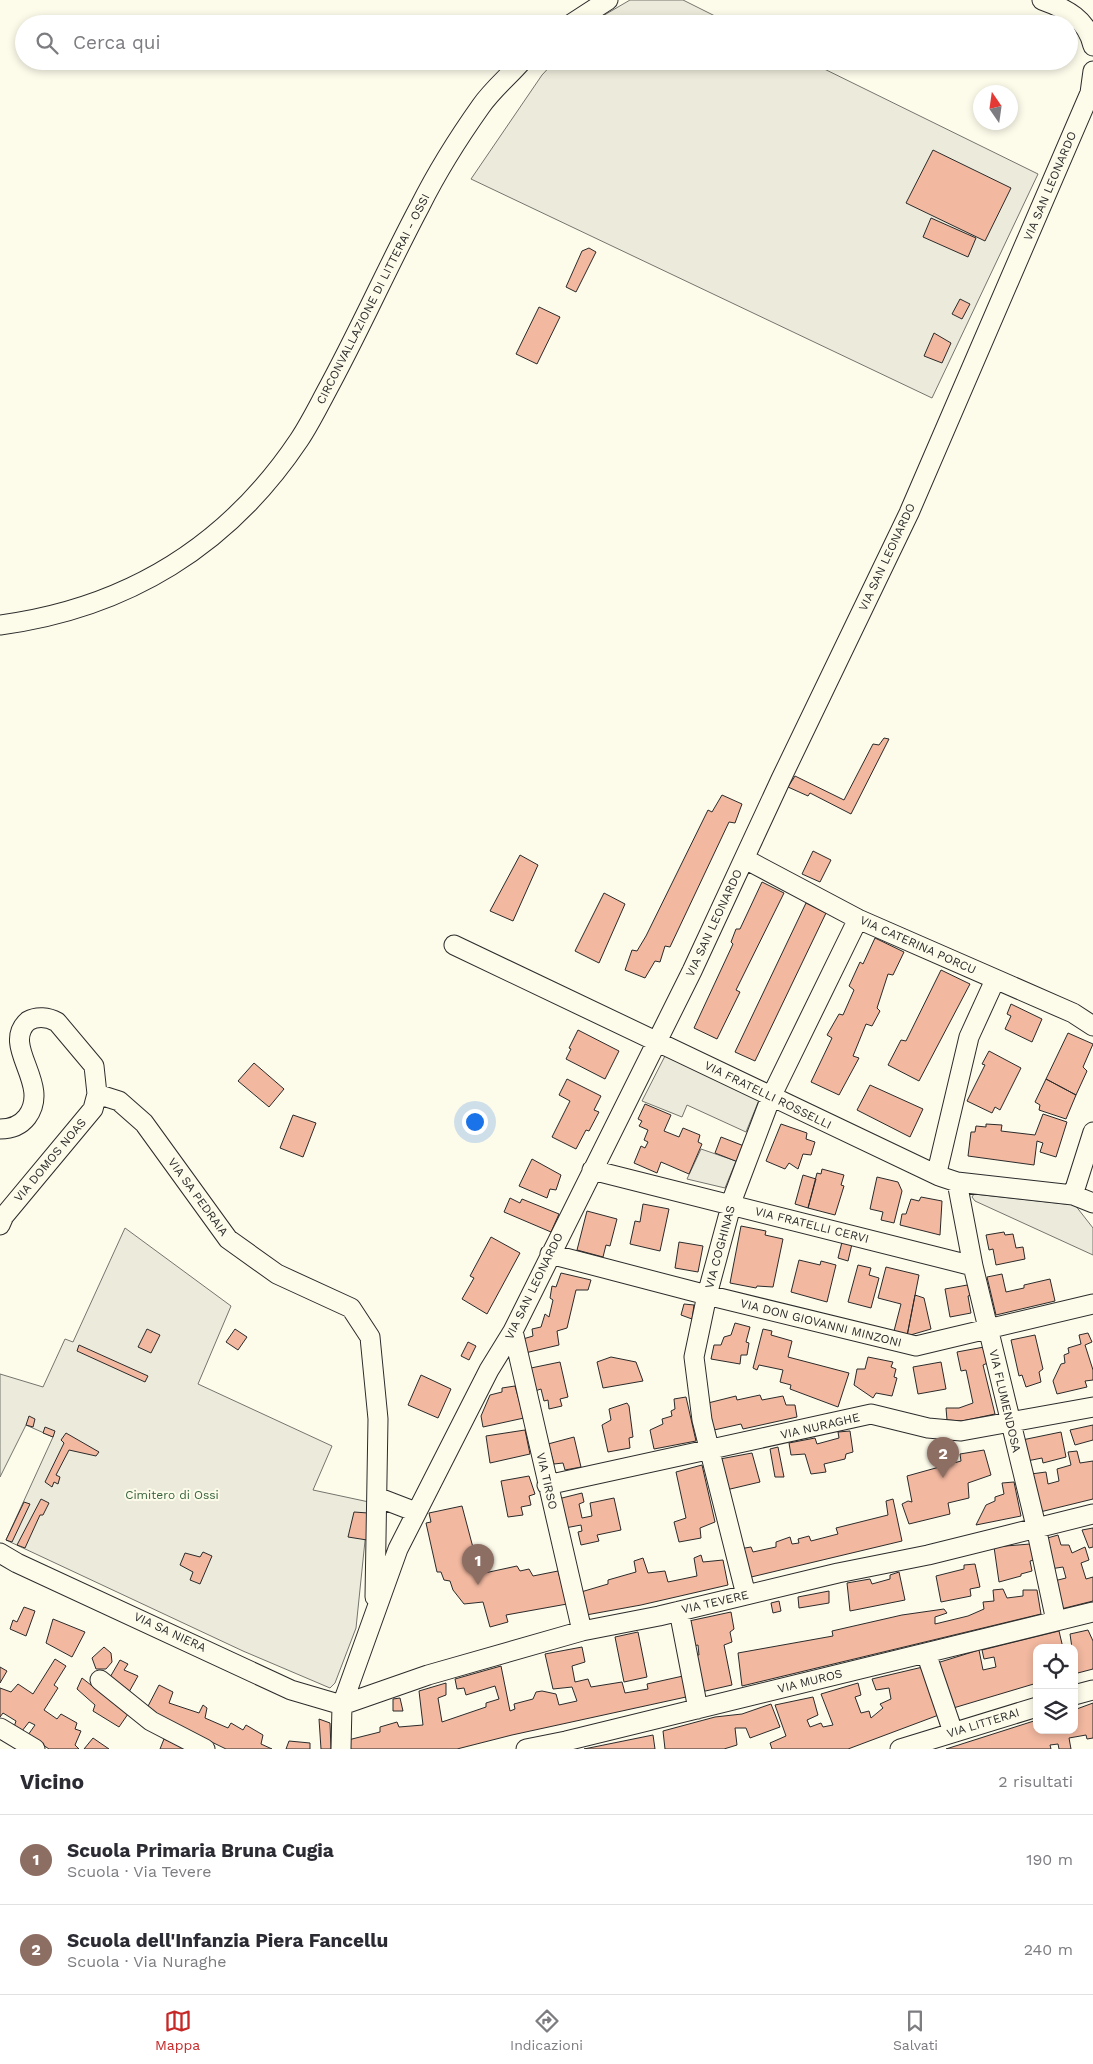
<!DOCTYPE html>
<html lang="it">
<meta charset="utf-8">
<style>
:root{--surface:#fff;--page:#f2f2f3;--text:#2b2b33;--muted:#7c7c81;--line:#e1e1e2;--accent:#c62828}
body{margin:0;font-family:"Work Sans",sans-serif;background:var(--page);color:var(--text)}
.controls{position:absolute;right:15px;bottom:15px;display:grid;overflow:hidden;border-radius:10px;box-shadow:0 2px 8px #0003}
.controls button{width:45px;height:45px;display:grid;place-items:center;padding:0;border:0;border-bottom:1px solid var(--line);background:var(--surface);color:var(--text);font:25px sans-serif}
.compass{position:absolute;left:973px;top:85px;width:45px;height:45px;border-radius:50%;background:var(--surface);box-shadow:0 2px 8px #0003;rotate:347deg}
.you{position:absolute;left:474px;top:1121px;width:18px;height:18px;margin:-12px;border:4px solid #fff;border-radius:50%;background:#1a73e8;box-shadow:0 0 0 8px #1a73e833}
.badge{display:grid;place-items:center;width:32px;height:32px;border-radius:50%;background:var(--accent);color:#fff;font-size:16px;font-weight:700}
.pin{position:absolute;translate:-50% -41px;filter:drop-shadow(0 1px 2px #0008)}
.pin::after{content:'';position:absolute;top:26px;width:18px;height:15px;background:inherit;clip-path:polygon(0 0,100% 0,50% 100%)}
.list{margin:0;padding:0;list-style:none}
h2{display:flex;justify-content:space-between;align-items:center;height:65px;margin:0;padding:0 20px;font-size:21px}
h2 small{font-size:16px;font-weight:400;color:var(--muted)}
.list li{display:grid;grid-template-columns:32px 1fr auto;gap:15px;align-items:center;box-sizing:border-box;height:90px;padding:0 20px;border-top:1px solid var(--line)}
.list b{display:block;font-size:19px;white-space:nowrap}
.list p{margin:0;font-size:16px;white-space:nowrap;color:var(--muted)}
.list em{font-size:16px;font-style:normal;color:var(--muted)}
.icon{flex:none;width:28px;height:28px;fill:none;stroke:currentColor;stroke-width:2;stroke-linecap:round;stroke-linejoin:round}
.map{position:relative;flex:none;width:1093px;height:1749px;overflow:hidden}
.search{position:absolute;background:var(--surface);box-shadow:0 2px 8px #0003;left:15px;right:15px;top:15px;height:55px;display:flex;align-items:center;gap:12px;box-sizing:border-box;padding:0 18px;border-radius:28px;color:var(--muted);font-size:19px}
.sheet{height:245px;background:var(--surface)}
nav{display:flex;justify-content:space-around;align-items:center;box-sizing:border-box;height:70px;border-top:1px solid var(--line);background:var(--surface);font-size:14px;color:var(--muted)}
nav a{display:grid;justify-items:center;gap:2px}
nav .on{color:var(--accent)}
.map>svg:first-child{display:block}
.green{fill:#ecebdb;stroke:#74746e}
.building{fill:#f2b8a0;stroke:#2b2b2b}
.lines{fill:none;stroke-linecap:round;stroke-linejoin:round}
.minor-casing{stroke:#2b2b2b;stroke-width:21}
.minor{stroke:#fdfbea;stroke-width:19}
.labels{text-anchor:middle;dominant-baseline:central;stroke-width:4;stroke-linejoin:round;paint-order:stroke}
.street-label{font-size:12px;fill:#2b2b2b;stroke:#fdfbea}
.park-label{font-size:12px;fill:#34623c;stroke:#fdfbea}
</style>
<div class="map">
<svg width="1093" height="1749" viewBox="0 0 1093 1749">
<rect width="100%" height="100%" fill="#fdfbea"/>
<path class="green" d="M630,0H683L731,24H594L601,17Z
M555,61H808L1038,174L932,398L471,179L542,75Z
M666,1054L759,1100L746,1132L687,1105L682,1117L642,1101Z
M701,1149L736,1161L725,1188L687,1179Z
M974,1194L1075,1205L1093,1228V1255L975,1201L972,1197Z
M125,1228L231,1306L198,1384L332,1446L313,1490L369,1502L356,1628L335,1683L330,1688L243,1651L6,1540L53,1437L26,1425L0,1477V1374L43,1387L65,1339L73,1342Z"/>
<path class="building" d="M933,150L1011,188L985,241L906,203Z
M931,218L976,238L968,257L923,237Z
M589,248L596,252L576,292L566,287L582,251Z
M960,299L970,304L962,319L952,314Z
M539,307L560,317L537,364L516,354Z
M934,333L951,343L942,363L924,356Z
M884,738L889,739L851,814L810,793L808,796L788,787L795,776L844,800L873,744L879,745Z
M722,795L742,804L735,823L729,822L670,947L665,946L660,962L655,961L645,978L625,970L632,950L637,951L646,936L708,810L712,812Z
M813,851L831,860L820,882L802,874Z
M520,855L538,865L513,921L490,911Z
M762,882L784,893L736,990L740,992L717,1039L694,1028L733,944L731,942L736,929H740Z
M604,893L625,904L599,963L575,951Z
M806,903L826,913L755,1061L735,1052Z
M875,938L904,952L893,975L888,974L877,1008L880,1011L872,1026L866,1024L853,1056L859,1058L839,1095L811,1082L832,1038L827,1035L839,1014L843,1015L854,990L849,986L860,962L863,964Z
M941,970L970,984L919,1081L888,1065L901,1040L906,1041Z
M1011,1004L1042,1019L1032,1042L1005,1029L1011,1016L1007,1014Z
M578,1030L619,1051L605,1079L566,1059L571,1049L569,1048Z
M1068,1033L1093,1044L1083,1067L1087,1071L1076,1095L1046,1079Z
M989,1051L1021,1068L1000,1110L995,1107L992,1113L967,1101L985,1065L982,1064Z
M254,1063L284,1089L269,1107L238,1081Z
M567,1079L601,1096L594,1110L599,1112L589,1131L586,1130L576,1149L552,1137L570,1101L559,1095Z
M1046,1079L1076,1095L1066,1119L1039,1110L1040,1105L1035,1102Z
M870,1085L923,1109L910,1137L857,1110Z
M645,1104L671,1115L664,1131L679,1137L683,1128L700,1135L698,1142L702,1144L689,1174L661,1162L657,1173L634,1163L641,1146L645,1148L648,1142L644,1140L648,1130L639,1126L642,1121L638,1119Z
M1043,1114L1067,1122L1056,1157L1040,1152L1043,1143L1037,1141L1034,1165L968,1156L971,1132H975L976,1126L986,1127V1124L1002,1125L1001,1131L1035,1135Z
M293,1115L316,1123L303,1157L280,1148Z
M781,1124L807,1133L806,1139L815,1142L811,1155L803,1154L798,1169L789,1163L785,1169L766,1161Z
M721,1137L744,1146L738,1162L715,1153Z
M532,1159L561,1175L556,1190L550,1189L547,1198L519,1186Z
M822,1169L844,1175L841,1185L844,1186L835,1215L808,1208L817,1173L821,1174Z
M803,1175L816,1179L808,1208L795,1204Z
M877,1177L898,1182L902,1191L894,1223L881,1220L883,1212L870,1209Z
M921,1197L942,1201L940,1235L900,1225L902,1214H906L911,1199L919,1201Z
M510,1198L520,1203L522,1199L559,1214L551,1232L504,1212Z
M643,1204L669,1209L660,1251L630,1244L635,1221L640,1222Z
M587,1211L617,1219L610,1246L606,1245L603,1257L577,1250Z
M741,1226L766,1231L765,1235L783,1239L773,1287L757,1286L756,1288L730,1283Z
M1004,1232L1005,1235L1013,1234L1016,1248L1023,1247L1025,1259L996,1265L993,1249L989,1250L986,1235Z
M491,1237L520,1253L487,1314L462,1299L474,1278L470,1276Z
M679,1242L703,1246L698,1272L675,1268Z
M842,1242L852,1244L848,1261L838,1258Z
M799,1260L820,1265L821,1261L836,1265L827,1302L791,1292Z
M858,1265L871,1268L869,1275L879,1278L871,1308L848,1302Z
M886,1267L919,1275L907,1336L894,1331L901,1304L878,1298Z
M561,1273L591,1280L588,1290H576L567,1328L557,1331L559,1345L525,1353L523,1339L533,1336L532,1329L541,1327L545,1314L549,1317L553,1300L550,1298L552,1286L556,1287Z
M1002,1274L1006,1292L1024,1288V1285L1050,1279L1055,1301L996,1315L987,1277Z
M973,1284L975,1294L968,1296L971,1313L950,1317L945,1289Z
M915,1295L924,1298L931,1329L907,1336Z
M684,1304L694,1305L692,1319L681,1315Z
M735,1323L750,1327L746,1342L749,1343L747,1355H741L740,1364L711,1359L714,1345H721L724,1337L731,1335Z
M147,1329L160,1335L151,1353L138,1347Z
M235,1329L247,1337L238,1350L226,1342Z
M763,1329L772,1331L771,1335L792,1341L788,1357L849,1373L838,1407L790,1389L791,1385L780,1382L783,1370L759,1365L757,1370L753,1368Z
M1088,1333L1092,1342L1085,1345L1093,1370V1380L1085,1381L1087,1387L1057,1394L1053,1381L1061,1364L1065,1363L1064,1355L1069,1353L1068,1348L1081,1344L1079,1335Z
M1035,1335L1043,1369L1039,1372L1041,1382L1026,1387L1022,1375L1019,1376L1011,1340Z
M468,1342L476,1346L469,1360L461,1356Z
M79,1345L148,1376L145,1382L77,1351Z
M984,1347L990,1362L983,1365L995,1414L962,1421L947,1420L946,1408H959L973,1403L966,1370L961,1371L957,1352Z
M611,1357L636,1362L643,1381L603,1388L597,1362Z
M868,1357L893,1362L891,1367L896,1369L894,1377L897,1378L892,1396L876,1393L873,1398L854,1385L857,1369H865Z
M560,1362L568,1397L560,1399L562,1406L549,1409L548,1400L544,1401L541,1389L535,1391L531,1368Z
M941,1362L946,1389L918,1394L913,1367Z
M421,1375L451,1389L438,1418L408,1405Z
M515,1386L524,1418L483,1427L481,1416L490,1395L502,1392V1388Z
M760,1395L762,1400L783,1396L786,1405H795L797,1417L743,1429L741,1424L714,1430L708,1403L736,1396L737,1400Z
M686,1397L696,1441L654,1449L650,1430L663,1424L662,1419L672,1416L671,1411L675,1409L674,1399Z
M627,1403L629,1406L633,1437L629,1438L630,1448L608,1452L602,1425L611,1420L609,1409Z
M29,1416L35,1419L33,1427L26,1425Z
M1093,1425V1440L1075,1445L1070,1430Z
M45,1427L55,1431L53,1437L43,1433Z
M525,1430L530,1454L490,1463L486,1436Z
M850,1431L853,1452L846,1454L845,1459L824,1464L826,1472L811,1474L805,1454L791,1455L789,1443L815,1438L817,1444L839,1438L838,1432Z
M1061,1432L1066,1457L1043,1463L1042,1458L1027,1461L1022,1440Z
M66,1433L99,1452L96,1456L69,1450L56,1475L60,1477L58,1484L54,1482L52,1487L45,1482L64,1443L61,1440Z
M574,1437L581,1467L565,1470L563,1463L554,1464L548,1444Z
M778,1447L784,1477H775L770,1449Z
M984,1450L991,1475L968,1483L969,1498L948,1503L950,1514L909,1524L902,1504L908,1501L912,1502L907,1476L961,1461L960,1454Z
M1077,1451L1080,1463L1093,1461V1499L1040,1512L1031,1474L1046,1472L1048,1484L1059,1481L1057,1469L1071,1465L1068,1452Z
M752,1453L760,1482L726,1490L720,1459Z
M702,1465L715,1522L700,1528L701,1538L679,1542L674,1522L686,1518L676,1472Z
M529,1476L535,1494L529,1496L531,1505L521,1507L523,1515L508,1517L501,1481Z
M1014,1482L1021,1516L976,1525L986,1505L995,1501V1497L1004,1494L1002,1483Z
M582,1493L584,1502L579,1504L582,1518L592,1516L590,1503L614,1498L621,1530L597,1535L599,1541L581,1545L578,1532L582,1531L581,1525L565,1528L558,1499Z
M41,1499L49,1503L43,1515H40L25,1548L17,1545Z
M893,1499L902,1541L747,1578L739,1549L751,1547L753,1552L776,1547V1542L790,1537L792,1544L799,1543L798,1539L809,1536L811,1541L838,1534L836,1528L888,1515L886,1501Z
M24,1502L30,1504L12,1542L6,1540Z
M462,1506L480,1574L517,1566L520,1571L529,1569L533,1576L558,1571L567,1604L506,1615L508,1622L490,1627L483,1602L464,1604L453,1590L450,1581L444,1580L441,1572H437L426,1523L431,1522L429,1513Z
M354,1512L368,1513L367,1540L348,1537Z
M1093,1528V1547L1089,1548L1082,1530Z
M1058,1535L1061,1545H1069L1072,1553L1085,1547L1089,1560L1081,1563L1086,1579L1093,1577V1601L1061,1609L1054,1581L1066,1578L1063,1567L1050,1569L1044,1539Z
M1030,1544L1034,1560L1030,1561L1032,1571L1021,1574V1576L999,1582L994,1547Z
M203,1552L212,1556L200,1584L190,1580L193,1572L180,1565L185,1553L200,1557Z
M701,1555L703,1562L723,1560L728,1585L641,1605L586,1615L581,1592L608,1584V1580L636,1572L634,1561L643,1558L648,1573L665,1571L668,1582L697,1576L694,1558Z
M975,1564L980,1587L970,1589L971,1596L941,1602L936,1576L964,1569V1565Z
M899,1572L905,1600L850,1611L847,1583L870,1579L872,1584L890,1579V1575Z
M1003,1589L1007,1598L1023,1596V1590H1037L1041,1614L742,1686L738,1653L833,1636L832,1631L902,1615L944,1609L947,1613L935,1617V1624L968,1616L984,1609L983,1602L994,1601L993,1590Z
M829,1591V1603L799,1608L798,1597Z
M779,1601L781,1611L773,1613L771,1603Z
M24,1607L35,1611L26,1636L10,1629L13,1620L17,1622Z
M731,1612L734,1629L730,1632L732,1642L724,1645L732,1685L701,1692L694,1655H699L698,1645L693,1646L689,1621Z
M53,1619L85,1632L72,1657L46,1643Z
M1088,1630L1093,1641V1669L1074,1674V1648H1072L1070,1634Z
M1059,1631L1063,1648H1037V1683L950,1709L937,1663L979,1650L983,1670L996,1667L994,1657L984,1659L982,1650Z
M638,1632L647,1677L624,1682L615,1637Z
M104,1647L111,1653L112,1662L106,1669H96L92,1658Z
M582,1647L585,1662L572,1666L575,1682L588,1679L591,1687L622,1682L625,1693L648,1689L647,1684L683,1676L686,1697L512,1735L457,1749H348V1740L380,1732V1727L397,1722L399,1727L423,1725L419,1691L446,1683V1695L438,1698L442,1722L486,1707V1703L499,1699L495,1686L466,1695L464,1688L457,1689L455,1679L501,1666L510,1711L515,1709L514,1704L533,1699L536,1692L542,1691L556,1694L559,1705L577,1701L572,1687L553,1689L545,1654Z
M55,1659L66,1666L54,1685L58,1688L44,1710L57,1719L61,1714L77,1723L75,1729L81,1731L75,1745L79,1749H49L28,1735L35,1725L29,1722L22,1731L14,1727L16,1721L3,1713L0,1717V1688L11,1692L18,1684L33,1694Z
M120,1660L128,1664L124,1670L138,1676L129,1692L109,1679Z
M927,1666L944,1713L848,1749H772L770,1743L786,1736L775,1705L813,1697L818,1715L807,1720L810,1727L821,1723L823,1727L833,1725L821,1694L858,1683L861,1695L855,1697L861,1713L869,1711L871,1718L883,1708L880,1704L891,1699L889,1688L876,1690L872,1679Z
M0,1667L7,1671L0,1683Z
M82,1678L128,1714L119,1727L93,1711L95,1705L77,1689Z
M159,1685L173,1692L169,1703L199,1713L203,1705L207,1708L205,1718L228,1728L231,1723L243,1730L246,1725L263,1735L261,1744L272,1749H226L146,1710Z
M400,1698L403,1711H393V1699Z
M1093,1703V1738L1087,1739L1086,1735L1069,1738L1071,1749H1059L1058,1744L1050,1745L1051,1749H946L1037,1720V1730H1074V1710Z
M771,1704L780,1727L750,1738L746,1728H735L737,1745L724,1749H665L663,1731L715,1717L742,1714Z
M319,1719L330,1723L331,1749H321Z
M653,1735L655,1749H584Z
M93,1738L109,1749H84Z
M164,1739L186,1749H160Z
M289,1741L310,1743V1749H286Z"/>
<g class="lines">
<g class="minor-casing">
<path id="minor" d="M1042,0C1067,9 1087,19 1093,46
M571,24L608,0
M0,625C127,608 228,546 299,440C309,425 317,409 325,394C359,332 387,268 420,206C437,172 459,137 481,106C492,90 509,76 522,61
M745,859L858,919L1073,1013L1093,1026
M454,945L939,1176L957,1182L1073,1195L1093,1203
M97,1094L119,1101L144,1123L228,1239L277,1274L351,1308L370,1337L378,1419L375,1597
M0,1129C11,1129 20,1126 27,1117C52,1084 0,1046 28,1021C37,1016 48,1017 57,1022L94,1066L97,1094L93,1109L4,1216L0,1225
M592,1170L973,1266
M939,1176L938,1168L969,1037L995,980
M957,1182L973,1266L1034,1518L1056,1621
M1073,1195L1093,1132
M550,1254L707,1295L916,1346L1093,1304
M513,1331L582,1631
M547,1485L871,1414L928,1428L961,1431L1093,1407
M377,1497L416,1512
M0,1553L17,1563L291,1690L342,1705
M746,1595L702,1420L694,1357L707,1295L734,1195L771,1097L858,919
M679,1611L698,1709
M926,1653L953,1732
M100,1680L151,1721L205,1749
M1074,1695L1093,1690
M342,1705L428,1675L582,1631L659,1616L838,1573L928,1555L1093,1514
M0,1728L35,1749
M341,1749L342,1705L398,1549L489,1370L513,1331L692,971L781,779L909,513L1090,93L1093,71
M526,1749L566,1741L1093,1612
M900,1749L1037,1707"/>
</g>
<use href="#minor" class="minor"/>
</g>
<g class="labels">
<g class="street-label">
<text transform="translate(1050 186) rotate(-67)">VIA SAN LEONARDO</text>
<text transform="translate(373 299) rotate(-63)">CIRCONVALLAZIONE DI LITTERAI - OSSI</text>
<text transform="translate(887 557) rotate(-65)">VIA SAN LEONARDO</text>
<text transform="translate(714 923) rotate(-65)">VIA SAN LEONARDO</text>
<text transform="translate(918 945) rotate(24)">VIA CATERINA PORCU</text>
<text transform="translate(768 1095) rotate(26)">VIA FRATELLI ROSSELLI</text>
<text transform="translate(50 1160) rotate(-50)">VIA DOMOS NOAS</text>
<text transform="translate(198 1197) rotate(54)">VIA SA PEDRAIA</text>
<text transform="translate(812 1225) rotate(14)">VIA FRATELLI CERVI</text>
<text transform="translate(720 1247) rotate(-75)">VIA COGHINAS</text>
<text transform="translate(534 1286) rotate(-64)">VIA SAN LEONARDO</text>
<text transform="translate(821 1323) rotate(14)">VIA DON GIOVANNI MINZONI</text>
<text transform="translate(1005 1401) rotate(77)">VIA FLUMENDOSA</text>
<text transform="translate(820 1426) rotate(-13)">VIA NURAGHE</text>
<text transform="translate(547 1481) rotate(77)">VIA TIRSO</text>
<text transform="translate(715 1602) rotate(-13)">VIA TEVERE</text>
<text transform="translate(170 1632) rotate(25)">VIA SA NIERA</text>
<text transform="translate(810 1681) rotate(-14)">VIA MUROS</text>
<text transform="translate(983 1723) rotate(-17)">VIA LITTERAI</text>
</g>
<g class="park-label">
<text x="172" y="1495">Cimitero di Ossi</text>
</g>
</g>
</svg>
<div class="controls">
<button><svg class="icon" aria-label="locate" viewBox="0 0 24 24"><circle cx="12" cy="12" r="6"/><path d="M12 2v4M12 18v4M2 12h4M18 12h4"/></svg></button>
<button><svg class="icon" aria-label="layers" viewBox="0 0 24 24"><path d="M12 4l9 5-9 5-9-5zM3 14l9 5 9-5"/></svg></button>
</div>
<svg class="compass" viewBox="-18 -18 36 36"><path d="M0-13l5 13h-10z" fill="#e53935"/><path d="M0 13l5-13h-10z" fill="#7c7c81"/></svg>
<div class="you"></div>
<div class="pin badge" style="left:478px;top:1585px;background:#8d6e63">1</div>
<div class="pin badge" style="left:943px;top:1478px;background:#8d6e63">2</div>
<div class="search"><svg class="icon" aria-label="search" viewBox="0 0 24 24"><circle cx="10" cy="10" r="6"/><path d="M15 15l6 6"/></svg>Cerca qui</div>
</div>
<section class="sheet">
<h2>Vicino<small>2 risultati</small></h2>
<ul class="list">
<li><span class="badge" style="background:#8d6e63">1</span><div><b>Scuola Primaria Bruna Cugia</b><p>Scuola · Via Tevere</p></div><em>190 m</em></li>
<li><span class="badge" style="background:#8d6e63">2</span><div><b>Scuola dell'Infanzia Piera Fancellu</b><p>Scuola · Via Nuraghe</p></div><em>240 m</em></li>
</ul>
</section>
<nav>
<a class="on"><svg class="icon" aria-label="map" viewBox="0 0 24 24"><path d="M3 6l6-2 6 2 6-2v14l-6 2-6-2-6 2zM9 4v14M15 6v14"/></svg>Mappa</a>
<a><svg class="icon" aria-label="directions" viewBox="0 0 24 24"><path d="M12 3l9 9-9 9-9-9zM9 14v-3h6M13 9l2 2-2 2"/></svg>Indicazioni</a>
<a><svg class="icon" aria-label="saved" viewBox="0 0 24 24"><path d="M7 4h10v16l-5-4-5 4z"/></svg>Salvati</a>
</nav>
